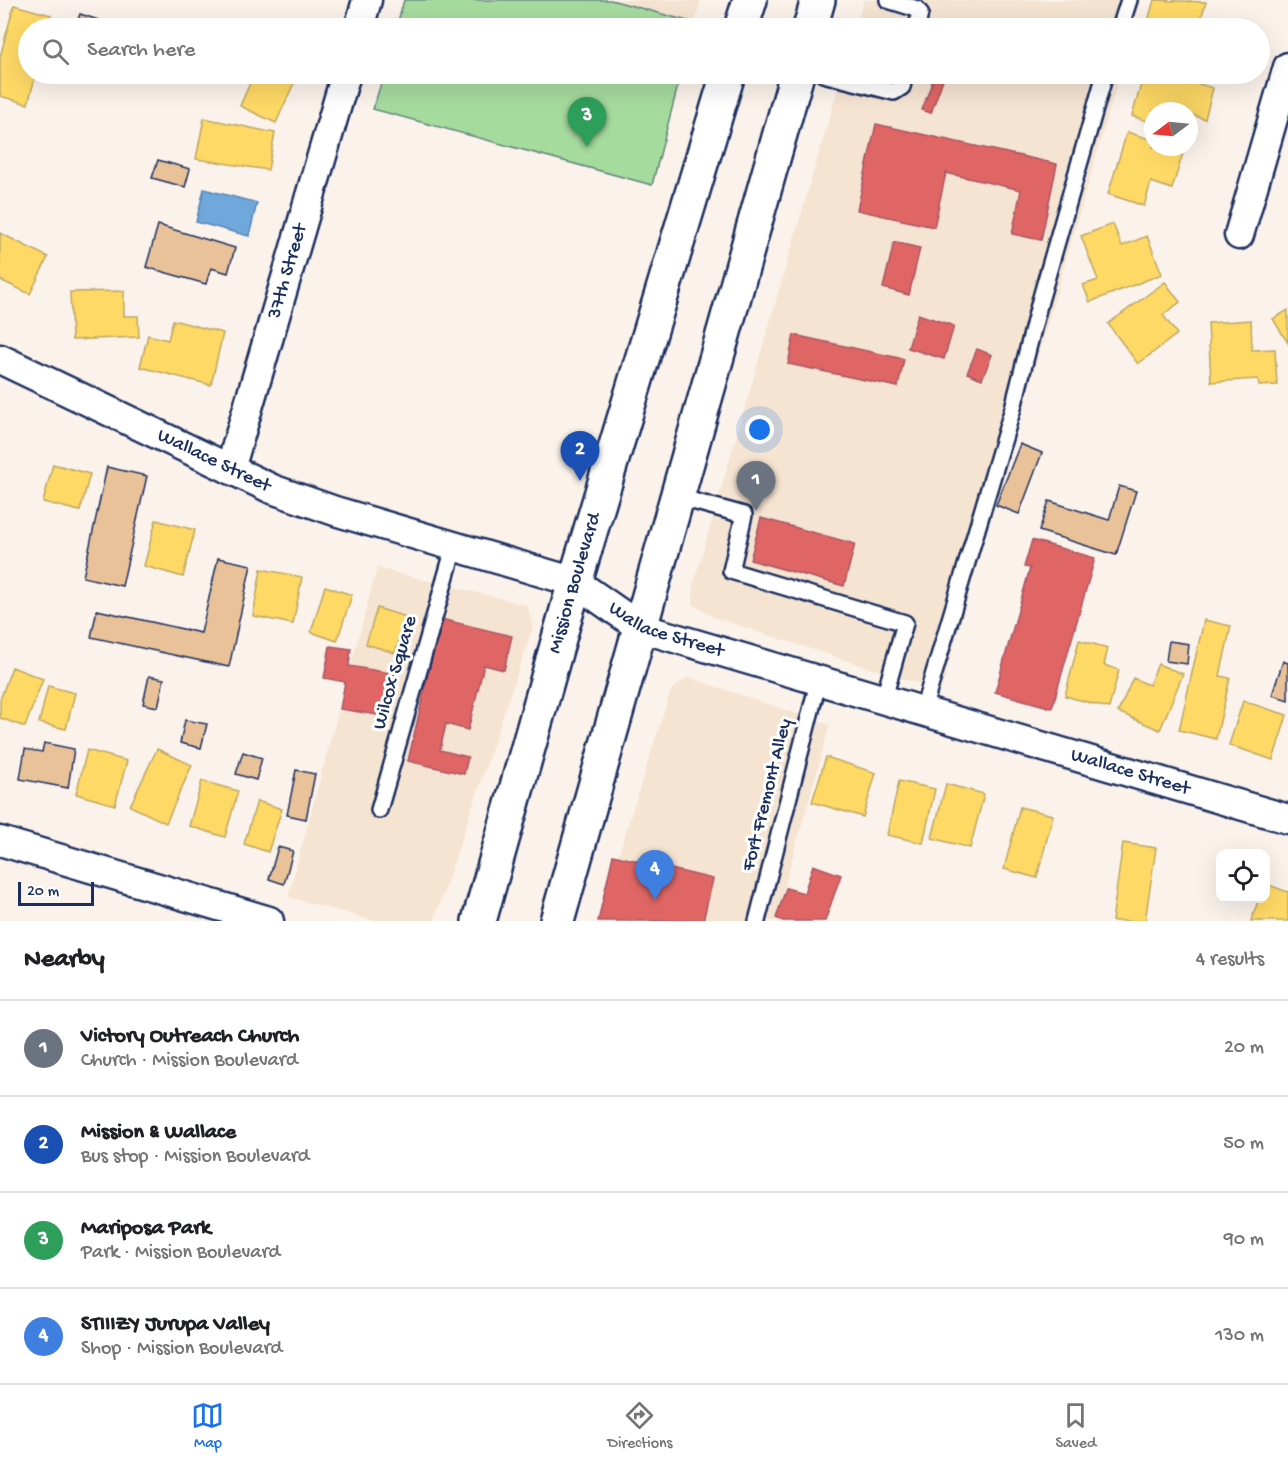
<!DOCTYPE html>
<meta charset="utf-8">
<style>
:root{--surface:#fff;--page:#f6f6f6;--text:#202124;--muted:#757577;--line:#e0e0e0;--accent:#1a73e8}
body{margin:0;font-family:"Gochi Hand",sans-serif;background:var(--page);color:var(--text)}
.controls{position:absolute;right:18px;bottom:18px;display:grid;overflow:hidden;border-radius:12px;box-shadow:0 6px 24px #0002}
.controls button{width:54px;height:54px;display:grid;place-items:center;padding:0;border:0;border-bottom:2px solid var(--line);background:var(--surface);color:var(--text);font:30px sans-serif}
.compass{position:absolute;left:1144px;top:102px;width:54px;height:54px;border-radius:50%;background:var(--surface);box-shadow:0 6px 24px #0002;rotate:254deg}
.scale{position:absolute;left:18px;bottom:15px;width:76px;box-sizing:border-box;padding-left:6px;border:3px solid #1b2f5e;border-top:0;font-size:16px;line-height:21px;white-space:nowrap;color:#1b2f5e;-webkit-text-stroke:4px #fff;paint-order:stroke}
.you{position:absolute;left:760px;top:430px;width:21px;height:21px;margin:-15px;border:4px solid #fff;border-radius:50%;background:#1a73e8;box-shadow:0 0 0 9px #1a73e833}
.badge{display:grid;place-items:center;width:39px;height:39px;border-radius:50%;background:var(--accent);color:#fff;font-size:20px;font-weight:700}
.pin{position:absolute;translate:-50% -50px;filter:drop-shadow(0 2px 3px #0008)}
.pin::after{content:'';position:absolute;top:32px;width:21px;height:18px;background:inherit;clip-path:polygon(0 0,100% 0,50% 100%)}
.list{margin:0;padding:0;list-style:none}
h2{display:flex;justify-content:space-between;align-items:center;height:78px;margin:0;padding:0 24px;font-size:26px}
h2 small{font-size:20px;font-weight:400;color:var(--muted)}
.list li{display:grid;grid-template-columns:39px 1fr auto;gap:18px;align-items:center;box-sizing:border-box;height:96px;padding:0 24px;border-top:2px solid var(--line)}
.list b{display:block;font-size:22px;white-space:nowrap}
.list p{margin:0;font-size:20px;white-space:nowrap;color:var(--muted)}
.list em{font-size:20px;font-style:normal;color:var(--muted)}
.icon{flex:none;width:33px;height:33px;fill:none;stroke:currentColor;stroke-width:2;stroke-linecap:round;stroke-linejoin:round}
.map{position:relative;flex:none;width:1288px;height:921px;overflow:hidden}
.search{position:absolute;background:var(--surface);box-shadow:0 6px 24px #0002;left:18px;right:18px;top:18px;height:66px;display:flex;align-items:center;gap:15px;box-sizing:border-box;padding:0 21px;border-radius:33px;color:var(--muted);font-size:22px}
.sheet{height:462px;background:var(--surface)}
nav{display:flex;justify-content:space-around;align-items:center;box-sizing:border-box;height:84px;border-top:2px solid var(--line);background:var(--surface);font-size:16px;color:var(--muted)}
nav a{display:grid;justify-items:center;gap:3px}
nav .on{color:var(--accent)}
.map>svg:first-child{display:block}
.built{fill:#f6e4d2}
.green{fill:#a6db9e;stroke:#60857e;stroke-width:1.5}
.homes{fill:#ffd966;stroke:#bba664;stroke-width:1.5}
.shops{fill:#e06666;stroke:#a55664;stroke-width:1.5}
.schools{fill:#6fa8dc;stroke:#5684b6;stroke-width:1.5}
.building{fill:#e9c299;stroke:#1b2f5e;stroke-width:1.5}
.lines{fill:none;stroke-linecap:round;stroke-linejoin:round}
.service-casing{stroke:#1b2f5e;stroke-width:20}
.minor-casing{stroke:#1b2f5e;stroke-width:33}
.primary-casing{stroke:#1b2f5e;stroke-width:38}
.service{stroke:#fff;stroke-width:15}
.minor{stroke:#fff;stroke-width:28}
.primary{stroke:#fff;stroke-width:33}
.labels{text-anchor:middle;dominant-baseline:central;stroke-width:6;stroke-linejoin:round;paint-order:stroke}
.street-label{font-size:20px;fill:#1b2f5e;stroke:#fff}
</style>
<div class="map">
<svg width="1288" height="921" viewBox="0 0 1288 921">
<rect width="100%" height="100%" fill="#fbf3eb"/>
<filter id="ink" filterUnits="userSpaceOnUse"><feTurbulence type="fractalNoise" baseFrequency=".0167" numOctaves="2"/><feDisplacementMap in="SourceGraphic" scale="12" xChannelSelector="R" yChannelSelector="G"/><feConvolveMatrix kernelMatrix="1 2 1 2 8 2 1 2 1" color-interpolation-filters="sRGB"/></filter>
<g filter="url(#ink)">
<path class="built" d="M611,0H701L695,23Z
M864,0H1141L1132,28H855Z
M842,74H1120L941,691L715,618L693,605V585Z
M377,568L527,605L533,627L434,921H374L288,897Z
M688,677L830,725L775,921H597L671,690Z"/>
<path class="green" d="M404,0H611L695,23L693,28H396Z
M384,74H681L652,185L373,109Z"/>
<path class="homes" d="M1154,0L1206,2L1199,25L1211,28H1146Z
M14,5L51,15L48,28H28V74H36L28,104L0,96V57Z
M254,74H271L294,83L276,123L240,106Z
M1144,74H1163L1213,88L1205,119L1189,114V111H1153V123L1132,116Z
M204,118L275,133L268,170L196,159Z
M1127,132L1153,140V147H1174L1184,150L1172,189L1151,182L1144,206L1108,194Z
M1113,224L1122,246L1147,236L1162,274L1090,302L1083,285L1098,280L1081,236Z
M0,233L48,257L30,294L0,280Z
M1165,282L1180,302L1163,315L1177,334L1138,364L1108,324Z
M124,291V316H138L139,337L72,340L70,292Z
M1288,310V343L1273,319Z
M173,320L223,333L211,385L140,367L148,335L168,340Z
M1251,320L1252,350L1275,349L1277,385L1259,386L1258,379L1211,382L1208,323Z
M53,464L90,474L80,511L43,502Z
M156,520L195,530L183,577L144,566Z
M261,569L302,577L293,624L253,616Z
M325,586L352,595L337,641L311,632Z
M377,608L406,617L395,653L366,644Z
M1204,620L1231,626L1220,676L1230,678L1216,739L1179,730Z
M1079,640L1108,648L1104,665L1119,670L1109,708L1065,696Z
M1158,664L1183,674L1160,730L1118,712L1133,678L1149,685Z
M12,667L43,679L25,727L0,718V700Z
M48,686L75,693L66,729L39,723Z
M1243,701L1287,715L1273,760L1229,745Z
M157,749L192,765L166,823L130,806Z
M87,750L127,761L115,805L76,794Z
M826,757L876,773L863,817L812,802Z
M202,781L238,791L225,837L189,826Z
M899,781L935,789L923,843L887,835Z
M946,784L984,794L970,848L932,838Z
M257,801L282,809L268,852L244,844Z
M1020,807L1053,815L1037,878L1004,869Z
M1123,843L1156,848L1145,921H1112Z
M1266,884L1288,892V921H1251L1259,898H1266Z"/>
<path class="shops" d="M935,74H945L931,113L922,110Z
M876,124L1057,164L1041,240L1012,234L1021,190L946,173L934,227L857,210Z
M894,242L920,248L909,295L883,288Z
M918,314L954,326L944,359L908,348Z
M794,335L904,359L898,387L788,364Z
M977,349L992,355L982,379L967,373Z
M761,518L855,544L844,586L750,560Z
M1032,540L1095,558L1052,708L995,692L1030,568L1024,567Z
M441,619L512,636L504,670L484,665L468,730L446,724L440,750L468,757L464,774L408,761Z
M330,646L351,649L349,666L397,674L389,717L340,709L345,682L324,678Z
M613,855L713,879L703,921H598Z
M613,855L713,879L703,921H598Z
M813,865L841,875L825,921H783L776,918L786,888L804,893Z"/>
<path class="schools" d="M204,189L257,203L249,236L196,222Z"/>
<path class="building" d="M80,14L108,23L107,28H75Z
M158,160L190,169L185,187L152,178Z
M158,225L235,248L228,273L211,268L206,284L146,267Z
M1020,444L1042,453L1019,514L996,505Z
M107,467L147,476L122,586L83,577Z
M1119,486L1136,491L1116,555L1039,531L1049,501L1109,520Z
M218,558L251,565L229,667L91,637L97,610L201,633Z
M1169,641L1189,644L1187,664L1166,661Z
M1283,661L1288,663V700L1272,695Z
M149,676L164,679L158,707L143,704Z
M185,720L207,724L201,748L180,743Z
M44,743L74,749L68,788L20,779L25,749L42,752Z
M243,752L262,758L256,780L236,774Z
M296,770L315,774L306,819L287,815Z
M278,847L293,851L284,884L269,879Z"/>
<g class="lines">
<g class="service-casing">
<path id="service" d="M888,0L917,9L920,13L917,28
M1120,28L1129,0
M823,74L894,92L902,87L905,74
M678,497L744,515L731,571L905,623L884,698
M923,710L1013,408L1040,301L1105,74
M379,810L454,548
M757,921L819,679"/>
</g>
<g class="minor-casing">
<g id="minor">
<path d="M359,28L367,0"/>
<path d="M1239,235L1288,67"/>
<path id="s1" d="M0,359L272,489L335,511L575,582L641,628L1288,819"/>
<path id="s2" d="M230,469L346,74"/>
<path d="M0,841L269,921"/>
</g>
</g>
<g class="primary-casing">
<g id="primary">
<path d="M741,28L750,0"/>
<path d="M810,28L818,0"/>
<path id="s3" d="M479,921L575,582L728,74"/>
<path d="M557,921L797,74"/>
</g>
</g>
<use href="#service" class="service"/>
<use href="#minor" class="minor"/>
<use href="#primary" class="primary"/>
</g>
</g>
<g class="labels">
<g class="street-label">
<text stroke="none"><textPath href="#s2" startOffset="206">37th Street</textPath></text>
<text stroke="none"><textPath href="#s1" startOffset="237">Wallace Street</textPath></text>
<text stroke="none"><textPath href="#s3" startOffset="351">Mission Boulevard</textPath></text>
<text stroke="none"><textPath href="#s1" startOffset="723">Wallace Street</textPath></text>
<text transform="translate(396 673) rotate(-74)">Wilcox Square</text>
<text stroke="none"><textPath href="#s1" startOffset="1209">Wallace Street</textPath></text>
<text transform="translate(768 795) rotate(-76)">Fort Fremont Alley</text>
</g>
</g>
</svg>
<div class="controls">
<button><svg class="icon" aria-label="locate" viewBox="0 0 24 24"><circle cx="12" cy="12" r="6"/><path d="M12 2v4M12 18v4M2 12h4M18 12h4"/></svg></button>
</div>
<svg class="compass" viewBox="-18 -18 36 36"><path d="M0-13l5 13h-10z" fill="#e53935"/><path d="M0 13l5-13h-10z" fill="#757577"/></svg>
<div class="scale">20 m</div>
<div class="you"></div>
<div class="pin badge" style="left:756px;top:511px;background:#6b7280">1</div>
<div class="pin badge" style="left:580px;top:481px;background:#1a4fb4">2</div>
<div class="pin badge" style="left:587px;top:147px;background:#2e9e5b">3</div>
<div class="pin badge" style="left:655px;top:900px;background:#3f7fe0">4</div>
<div class="search"><svg class="icon" aria-label="search" viewBox="0 0 24 24"><circle cx="10" cy="10" r="6"/><path d="M15 15l6 6"/></svg>Search here</div>
</div>
<section class="sheet">
<h2>Nearby<small>4 results</small></h2>
<ul class="list">
<li><span class="badge" style="background:#6b7280">1</span><div><b>Victory Outreach Church</b><p>Church · Mission Boulevard</p></div><em>20 m</em></li>
<li><span class="badge" style="background:#1a4fb4">2</span><div><b>Mission &amp; Wallace</b><p>Bus stop · Mission Boulevard</p></div><em>50 m</em></li>
<li><span class="badge" style="background:#2e9e5b">3</span><div><b>Mariposa Park</b><p>Park · Mission Boulevard</p></div><em>90 m</em></li>
<li><span class="badge" style="background:#3f7fe0">4</span><div><b>STIIIZY Jurupa Valley</b><p>Shop · Mission Boulevard</p></div><em>130 m</em></li>
</ul>
</section>
<nav>
<a class="on"><svg class="icon" aria-label="map" viewBox="0 0 24 24"><path d="M3 6l6-2 6 2 6-2v14l-6 2-6-2-6 2zM9 4v14M15 6v14"/></svg>Map</a>
<a><svg class="icon" aria-label="directions" viewBox="0 0 24 24"><path d="M12 3l9 9-9 9-9-9zM9 14v-3h6M13 9l2 2-2 2"/></svg>Directions</a>
<a><svg class="icon" aria-label="saved" viewBox="0 0 24 24"><path d="M7 4h10v16l-5-4-5 4z"/></svg>Saved</a>
</nav>
